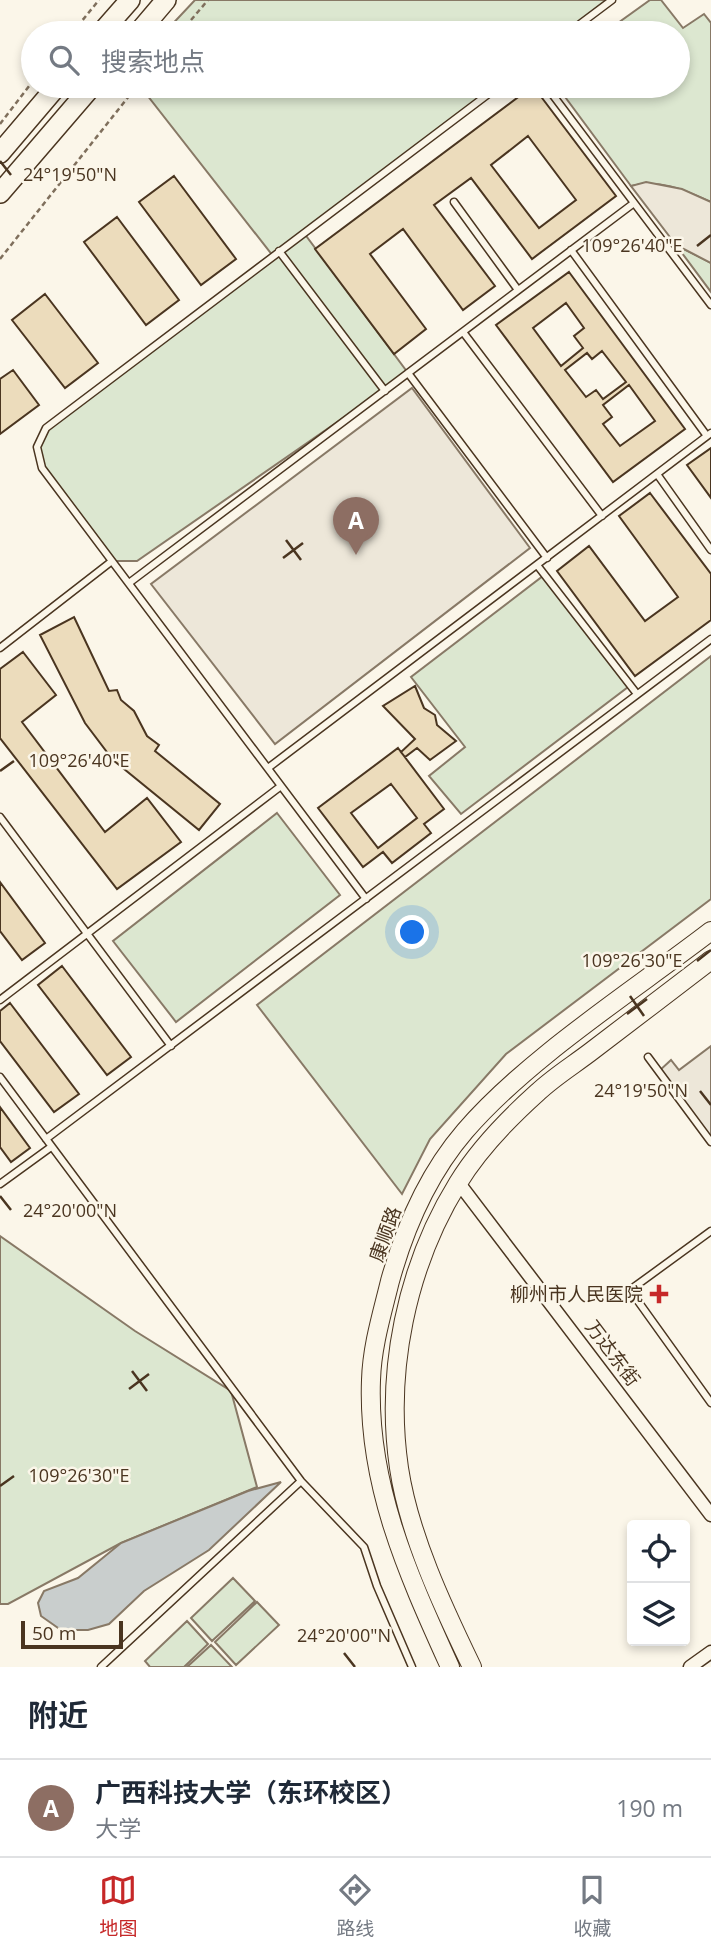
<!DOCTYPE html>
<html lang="zh">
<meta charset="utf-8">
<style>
:root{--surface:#fff;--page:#f6f6f7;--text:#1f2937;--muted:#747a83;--line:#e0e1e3;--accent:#c62828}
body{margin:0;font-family:"Open Sans","Noto Sans SC",sans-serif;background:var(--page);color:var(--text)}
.controls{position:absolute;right:21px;bottom:21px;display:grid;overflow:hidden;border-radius:7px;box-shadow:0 4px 10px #0003}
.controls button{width:63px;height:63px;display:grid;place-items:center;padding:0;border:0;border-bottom:2px solid var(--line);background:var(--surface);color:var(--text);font:35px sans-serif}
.scale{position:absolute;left:21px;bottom:18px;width:102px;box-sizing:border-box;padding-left:7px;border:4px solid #4a3520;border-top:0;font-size:19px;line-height:24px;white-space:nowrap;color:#4a3520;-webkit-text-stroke:5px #fbf6e9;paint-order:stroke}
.you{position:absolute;left:413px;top:933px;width:24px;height:24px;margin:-18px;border:5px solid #fff;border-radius:50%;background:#1a73e8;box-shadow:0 0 0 10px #1a73e833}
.badge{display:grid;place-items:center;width:46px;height:46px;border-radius:50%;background:var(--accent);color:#fff;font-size:23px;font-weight:700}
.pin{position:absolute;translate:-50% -58px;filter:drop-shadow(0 2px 4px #0008)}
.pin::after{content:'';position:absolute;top:37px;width:24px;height:21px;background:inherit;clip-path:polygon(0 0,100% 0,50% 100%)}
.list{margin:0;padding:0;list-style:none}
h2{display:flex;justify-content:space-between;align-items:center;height:91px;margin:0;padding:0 28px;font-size:30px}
h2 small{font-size:23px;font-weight:400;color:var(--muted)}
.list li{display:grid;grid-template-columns:46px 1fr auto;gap:21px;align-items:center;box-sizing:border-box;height:98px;padding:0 28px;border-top:2px solid var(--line)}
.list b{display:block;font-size:26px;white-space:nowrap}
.list p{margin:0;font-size:23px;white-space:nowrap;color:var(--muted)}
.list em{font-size:23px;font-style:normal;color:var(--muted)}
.icon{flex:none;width:38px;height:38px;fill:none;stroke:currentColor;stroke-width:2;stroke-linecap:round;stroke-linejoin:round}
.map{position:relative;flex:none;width:711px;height:1667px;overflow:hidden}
.search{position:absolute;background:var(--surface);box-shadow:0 4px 10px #0003;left:21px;right:21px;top:21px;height:77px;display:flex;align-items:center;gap:18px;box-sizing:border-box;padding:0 24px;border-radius:38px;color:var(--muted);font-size:26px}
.sheet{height:189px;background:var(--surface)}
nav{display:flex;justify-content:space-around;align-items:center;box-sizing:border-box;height:98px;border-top:2px solid var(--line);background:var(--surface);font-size:19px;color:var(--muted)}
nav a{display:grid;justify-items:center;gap:4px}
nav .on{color:var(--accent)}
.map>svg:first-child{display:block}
.green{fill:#dce7d0;stroke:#887966;stroke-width:2}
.parking{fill:#ede7d9;stroke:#887966;stroke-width:2}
.water{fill:#c9cecd;stroke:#887966;stroke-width:2}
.building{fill:#ecdcbc;stroke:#4a3520;stroke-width:2;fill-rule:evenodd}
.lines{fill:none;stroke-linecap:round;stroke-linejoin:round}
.lane-casing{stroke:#4a3520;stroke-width:9}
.street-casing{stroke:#4a3520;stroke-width:15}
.secondary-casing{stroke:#4a3520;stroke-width:20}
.primary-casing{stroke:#4a3520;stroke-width:22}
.path{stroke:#7f6f5c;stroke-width:2.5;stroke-dasharray:5 3.5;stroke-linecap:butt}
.lane{stroke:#fbf6e9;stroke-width:6}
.street{stroke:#fbf6e9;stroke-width:12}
.secondary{stroke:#fbf6e9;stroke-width:18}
.primary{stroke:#fbf6e9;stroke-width:19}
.ticks{fill:none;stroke:#4a3520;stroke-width:2.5}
.poi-dot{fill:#c62828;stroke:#fbf6e9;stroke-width:2.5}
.labels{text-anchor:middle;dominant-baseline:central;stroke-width:5;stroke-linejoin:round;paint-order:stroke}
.street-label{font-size:19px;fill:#4a3520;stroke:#fbf6e9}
.poi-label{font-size:19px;fill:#4a3520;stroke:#fbf6e9;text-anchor:end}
.ticks-label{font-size:18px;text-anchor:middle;fill:#4a3520;stroke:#fbf6e9;stroke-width:5;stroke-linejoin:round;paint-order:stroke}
</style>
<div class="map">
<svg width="711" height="1667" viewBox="0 0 711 1667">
<rect width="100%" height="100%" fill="#fbf6e9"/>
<path class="green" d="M195,0H612L568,33H164Z
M650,0H661L683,28L704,14L711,23V202C684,190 661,179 631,186L557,86H678V33H604Z
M140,86H499L304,233L408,373L137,561H112L42,468L37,447L46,428L273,256Z
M676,245L711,263V292Z
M543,576L628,687L461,814L429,776L465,747L411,677Z
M711,656V899L506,1054L430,1139L402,1194L257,1005Z
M277,813L340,895L176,1022L113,941Z
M0,1236L135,1331L231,1391L257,1487L121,1543L8,1604H0Z
M233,1578L255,1601L212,1641L191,1618Z
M257,1602L279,1625L236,1665L215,1642Z
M187,1621L208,1644L184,1667H150L145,1661Z
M211,1645L232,1667H187Z"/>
<path class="parking" d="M646,182L682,189L711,202V263L676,245L631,186Z
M412,388L530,548L275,744L151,584Z
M711,1046V1140L659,1071L671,1060L679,1070Z"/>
<path class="water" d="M281,1482L209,1550L144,1591L109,1624L88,1630H61L41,1616L38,1603L44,1591L78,1578L121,1543L248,1491Z"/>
<path class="building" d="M533,86L616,196L532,259L471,178L434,205L495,286L463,310L403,229L370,254L426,329L394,354L315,249ZM528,136L576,200L539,228L491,165Z
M174,176L236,259L201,285L139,202Z
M117,217L179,300L146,325L84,242Z
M569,272L685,429L613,482L496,325ZM566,303L584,328L574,336L583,348L561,366L533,328ZM602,351L626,382L603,399L596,390L586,397L565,370L587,353L592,359ZM629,385L655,421L620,446L603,424L612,417L603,405Z
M45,294L98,363L65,388L12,320Z
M13,370L39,405L0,434V379Z
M711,448V498L687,465Z
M650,493L711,574V620L635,676L557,571L589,546L645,621L678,597L619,516Z
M74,617L109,691L117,690L121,700L134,711L147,736L159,745L155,751L220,804L199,830L113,760L85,723L40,635Z
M23,652L56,695L22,722L105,832L147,798L181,842L117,889L0,738V669Z
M415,686L424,708L435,715L437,725L456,741L430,760L417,748L405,757L401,752L415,739L383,706Z
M398,748L444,809L424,824L431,833L392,863L383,852L363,867L318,808ZM391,784L417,818L378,848L351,813Z
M0,882L45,943L22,960L0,931Z
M62,966L131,1057L107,1075L38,985Z
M10,1003L79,1094L54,1112L0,1041V1011Z
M0,1107L30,1148L11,1162L0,1147Z"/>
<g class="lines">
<g class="lane-casing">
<path id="lane" d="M568,33L612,0
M546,86L711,305
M454,202L518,290
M571,250L707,436
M279,251L385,391
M463,332L602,516
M408,373L547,558
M657,474L711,550
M537,565L637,694
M129,583L634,203
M0,648L112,561
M268,768L711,433
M0,817L171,1046
M366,899L42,468L37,447L46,428L499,86
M0,1000L281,786
M648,1057L711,1142
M0,1077L301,1481L364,1547L377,1586L412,1667
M46,1139L711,639
M0,1184L51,1147
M711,1231L630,1290L711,1403
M101,1667L301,1481"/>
</g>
<g class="street-casing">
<path id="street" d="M458,1182L711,1515
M690,1667L711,1652"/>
</g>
<g class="secondary-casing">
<path id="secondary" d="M450,1667C408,1574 367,1485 371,1380C372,1346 382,1314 390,1281C405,1227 428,1174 465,1131C528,1058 633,991 711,931
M472,1667C443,1607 409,1535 399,1468C385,1372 406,1267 458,1183C478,1150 509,1118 538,1092C555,1076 575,1064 593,1050C632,1020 672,990 711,960"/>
</g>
<g class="primary-casing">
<path id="primary" d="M101,33L130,0
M138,33L166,0
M0,153L57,86
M0,193L92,86"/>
</g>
<path class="path" d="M72,33L99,0
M180,33L208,0
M0,124L33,81
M0,259L137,86"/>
<use href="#lane" class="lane"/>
<use href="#street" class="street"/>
<use href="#secondary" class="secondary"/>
<use href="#primary" class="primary"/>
</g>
<path class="ticks" d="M0,161L11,175M697,246L711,235M286,540L301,560M283,558L303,543M0,771L14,761M697,961L711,950M630,996L644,1016M627,1014L647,999M700,1091L711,1105M0,1196L11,1210M132,1371L147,1391M129,1389L149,1374M0,1486L14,1476M344,1653L355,1667"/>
<path class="poi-dot" d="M655.5 1283.5h7v7h7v7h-7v7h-7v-7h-7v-7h7z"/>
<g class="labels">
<g class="street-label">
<text transform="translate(385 1234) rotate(-70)">康顺路</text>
<text transform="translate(613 1353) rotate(53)">万达东街</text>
</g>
<g class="poi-label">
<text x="643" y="1294">柳州市人民医院</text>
</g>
</g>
<g class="ticks-label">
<text x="70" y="181">24°19'50"N</text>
<text x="632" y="252">109°26'40"E</text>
<text x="79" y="767">109°26'40"E</text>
<text x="632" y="967">109°26'30"E</text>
<text x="641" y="1097">24°19'50"N</text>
<text x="70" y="1217">24°20'00"N</text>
<text x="79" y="1482">109°26'30"E</text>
<text x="344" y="1642">24°20'00"N</text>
</g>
</svg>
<div class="controls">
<button><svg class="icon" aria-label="locate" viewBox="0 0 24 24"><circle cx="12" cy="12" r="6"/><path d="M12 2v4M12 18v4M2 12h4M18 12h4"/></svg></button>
<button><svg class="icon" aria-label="layers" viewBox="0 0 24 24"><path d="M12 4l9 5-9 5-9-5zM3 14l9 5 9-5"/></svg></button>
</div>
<div class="scale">50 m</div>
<div class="you"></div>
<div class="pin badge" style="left:356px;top:555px;background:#8d6e63">A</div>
<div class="search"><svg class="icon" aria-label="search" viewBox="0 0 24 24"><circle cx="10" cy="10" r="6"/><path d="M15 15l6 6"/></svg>搜索地点</div>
</div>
<section class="sheet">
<h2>附近<small></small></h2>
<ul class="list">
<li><span class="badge" style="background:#8d6e63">A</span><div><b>广西科技大学（东环校区）</b><p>大学</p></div><em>190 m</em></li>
</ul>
</section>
<nav>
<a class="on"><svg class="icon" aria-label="map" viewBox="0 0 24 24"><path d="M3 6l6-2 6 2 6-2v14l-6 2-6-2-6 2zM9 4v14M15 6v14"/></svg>地图</a>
<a><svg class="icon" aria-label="directions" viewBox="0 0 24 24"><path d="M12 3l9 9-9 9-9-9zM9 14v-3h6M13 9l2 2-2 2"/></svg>路线</a>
<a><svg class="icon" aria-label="saved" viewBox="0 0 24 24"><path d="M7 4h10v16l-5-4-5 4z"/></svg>收藏</a>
</nav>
